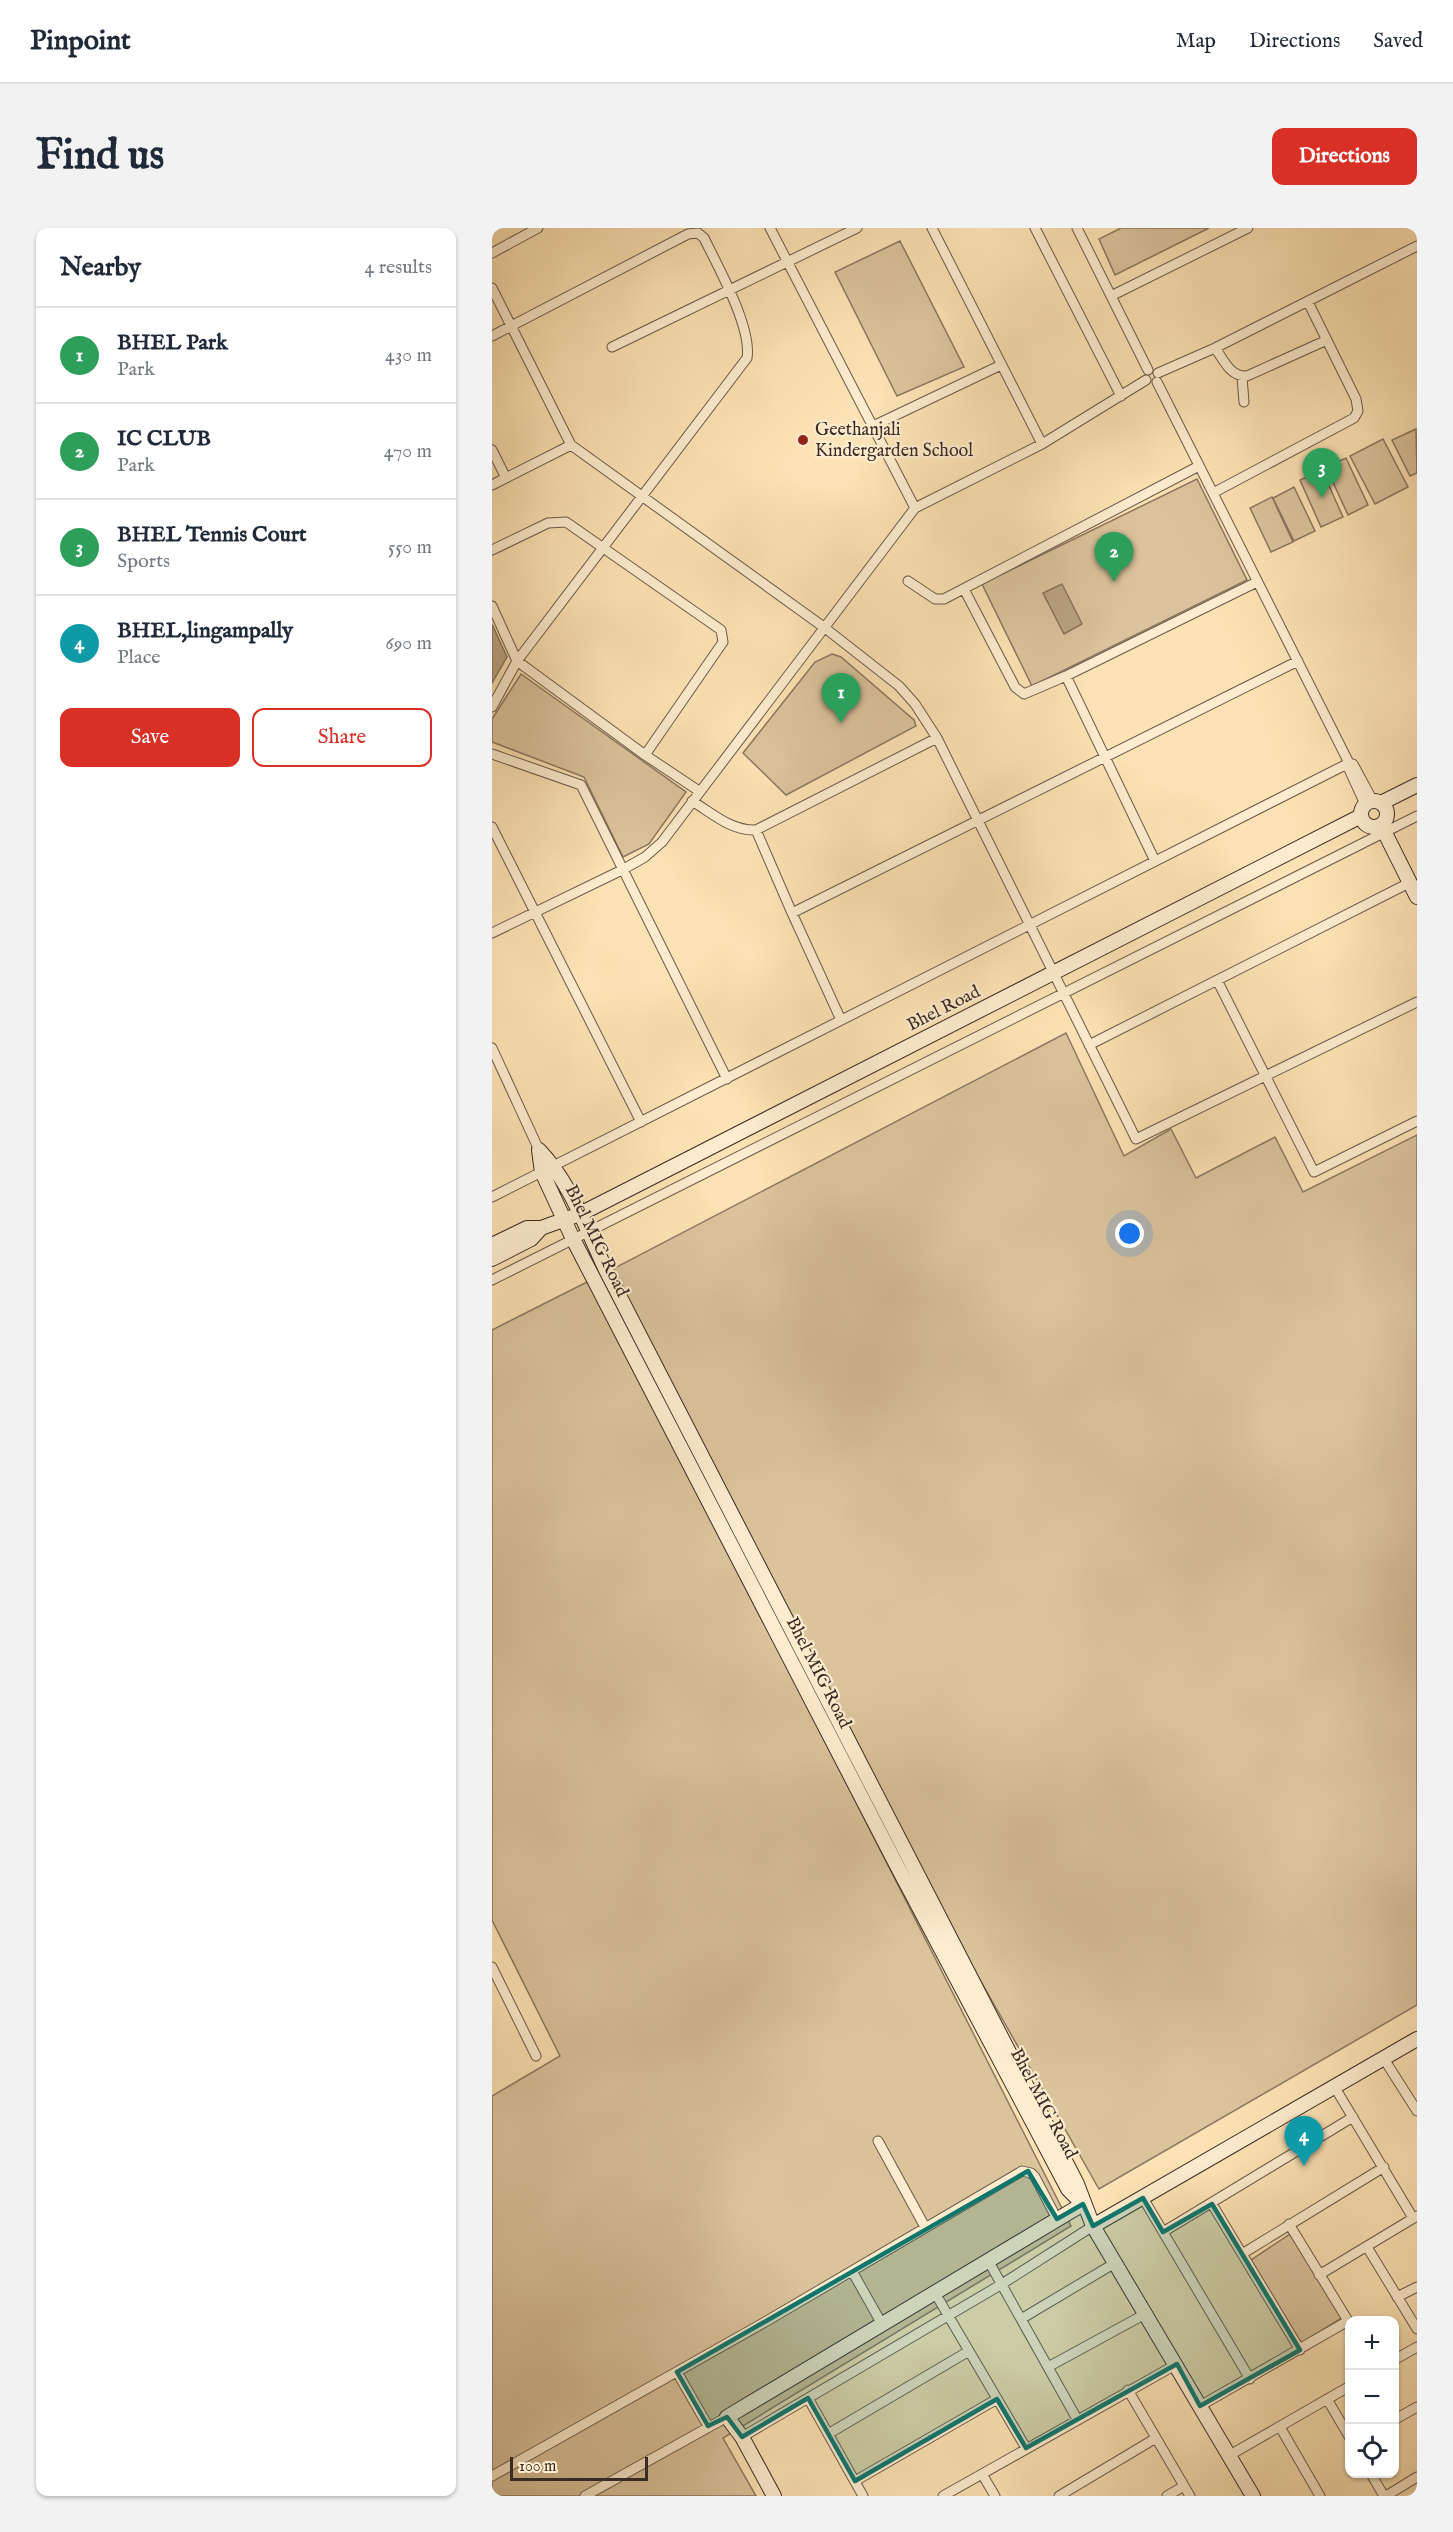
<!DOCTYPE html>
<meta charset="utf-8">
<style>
:root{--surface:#fff;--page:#f2f2f3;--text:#1f2937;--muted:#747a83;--line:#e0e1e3;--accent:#d93025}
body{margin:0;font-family:"IM FELL English",serif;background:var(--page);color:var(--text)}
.controls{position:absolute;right:18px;bottom:18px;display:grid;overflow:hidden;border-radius:12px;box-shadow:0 2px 4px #0004}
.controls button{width:54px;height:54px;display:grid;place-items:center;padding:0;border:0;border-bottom:2px solid var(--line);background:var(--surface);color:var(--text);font:30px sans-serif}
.scale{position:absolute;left:18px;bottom:15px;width:138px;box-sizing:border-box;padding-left:6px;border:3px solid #3b2b25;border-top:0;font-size:16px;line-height:21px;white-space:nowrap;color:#3b2b25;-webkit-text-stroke:4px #fdecce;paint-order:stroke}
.you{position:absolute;left:638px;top:1006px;width:21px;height:21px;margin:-15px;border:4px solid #fff;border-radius:50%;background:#1a73e8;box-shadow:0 0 0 9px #1a73e833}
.badge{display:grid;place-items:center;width:39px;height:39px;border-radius:50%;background:var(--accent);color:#fff;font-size:20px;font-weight:700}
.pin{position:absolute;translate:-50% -50px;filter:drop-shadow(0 2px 3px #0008)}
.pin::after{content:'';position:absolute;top:32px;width:21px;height:18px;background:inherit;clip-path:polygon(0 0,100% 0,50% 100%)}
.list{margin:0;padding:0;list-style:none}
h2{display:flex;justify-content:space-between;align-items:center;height:78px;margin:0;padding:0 24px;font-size:26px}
h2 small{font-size:20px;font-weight:400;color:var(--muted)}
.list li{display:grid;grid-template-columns:39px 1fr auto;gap:18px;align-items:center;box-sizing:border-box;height:96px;padding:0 24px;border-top:2px solid var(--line)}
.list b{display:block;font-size:22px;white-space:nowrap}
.list p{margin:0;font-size:20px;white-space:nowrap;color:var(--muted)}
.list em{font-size:20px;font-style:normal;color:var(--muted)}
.actions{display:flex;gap:12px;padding:18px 24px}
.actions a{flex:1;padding:14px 0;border:2px solid var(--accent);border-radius:12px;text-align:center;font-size:21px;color:var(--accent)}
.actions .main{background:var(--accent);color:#fff}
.icon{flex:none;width:33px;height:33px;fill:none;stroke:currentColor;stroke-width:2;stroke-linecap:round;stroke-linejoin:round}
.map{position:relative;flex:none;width:925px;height:2268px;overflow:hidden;border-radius:12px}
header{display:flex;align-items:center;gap:36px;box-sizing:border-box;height:84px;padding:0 30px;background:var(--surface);border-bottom:2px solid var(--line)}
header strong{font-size:28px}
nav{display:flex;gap:33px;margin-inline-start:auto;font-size:21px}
.intro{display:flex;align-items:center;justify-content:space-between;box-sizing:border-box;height:144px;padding:0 36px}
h1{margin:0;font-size:42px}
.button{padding:15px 27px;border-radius:12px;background:var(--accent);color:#fff;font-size:21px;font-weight:700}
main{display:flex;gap:36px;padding:0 36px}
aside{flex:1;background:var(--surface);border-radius:12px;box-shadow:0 2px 4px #0004}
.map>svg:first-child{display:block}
.green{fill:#dbc39c;stroke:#8b7760;stroke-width:1.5}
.water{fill:#baa483;stroke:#87745d;stroke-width:1.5}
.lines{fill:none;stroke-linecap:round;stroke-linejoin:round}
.street-casing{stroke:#6b5949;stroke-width:11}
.secondary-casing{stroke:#3b2b25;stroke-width:16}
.street{stroke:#fdecce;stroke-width:9}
.secondary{stroke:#fdecce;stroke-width:14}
.marked{fill:#0f766e;fill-opacity:0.2;stroke:#0f766e;stroke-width:4.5;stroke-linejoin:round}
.poi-dot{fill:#8f2418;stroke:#fdecce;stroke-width:2}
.labels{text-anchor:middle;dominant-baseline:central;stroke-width:4.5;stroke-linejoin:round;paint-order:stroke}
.poi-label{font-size:18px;fill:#3b2b25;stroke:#fdecce;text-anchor:start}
.street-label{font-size:18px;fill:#3b2b25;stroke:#fdecce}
</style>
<header>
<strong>Pinpoint</strong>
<nav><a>Map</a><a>Directions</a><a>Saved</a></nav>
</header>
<div class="intro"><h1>Find us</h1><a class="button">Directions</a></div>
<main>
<aside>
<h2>Nearby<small>4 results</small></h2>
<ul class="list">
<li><span class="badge" style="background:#2e9e5b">1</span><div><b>BHEL Park</b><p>Park</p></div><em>430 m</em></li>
<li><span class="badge" style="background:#2e9e5b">2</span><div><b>IC CLUB</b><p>Park</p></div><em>470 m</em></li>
<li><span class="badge" style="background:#2e9e5b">3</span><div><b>BHEL Tennis Court</b><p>Sports</p></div><em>550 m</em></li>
<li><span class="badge" style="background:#0f9aa8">4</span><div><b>BHEL,lingampally</b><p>Place</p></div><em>690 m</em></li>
</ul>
<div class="actions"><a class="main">Save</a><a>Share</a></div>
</aside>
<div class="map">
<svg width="925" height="2268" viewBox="0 0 925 2268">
<rect width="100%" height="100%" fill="#fce2b4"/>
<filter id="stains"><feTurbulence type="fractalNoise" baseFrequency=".00333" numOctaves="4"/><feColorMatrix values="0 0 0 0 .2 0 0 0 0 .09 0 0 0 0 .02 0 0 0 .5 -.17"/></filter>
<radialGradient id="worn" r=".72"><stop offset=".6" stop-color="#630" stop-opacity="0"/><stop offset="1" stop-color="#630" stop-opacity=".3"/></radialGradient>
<path class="green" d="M629,0H717L623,47L607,11Z
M408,13L472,139L405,168L343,44Z
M924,201L925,245L918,248L900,212Z
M891,211L916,259L883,276L858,228Z
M854,230L876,277L856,287L834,239Z
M830,242L851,289L829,299L808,252Z
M705,251L755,352L540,458L490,356Z
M802,259L823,303L802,313L781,270Z
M780,269L801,314L779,324L758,280Z
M340,426L349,429L422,492L424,498L294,567L251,525L323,434Z
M29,446L194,564L157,616L131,629L92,549L0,514V491Z
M574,805L632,928L679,901L704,950L783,909L811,964L925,907V1777L607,1961L417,1627L115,1044Z
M99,1052L579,1998L231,2210L264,2268H0V1868L68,1828L0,1692V1102Z
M798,2006L850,2090L809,2115L759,2032Z"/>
<path class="water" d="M570,356L590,396L572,406L551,365Z
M0,396L15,429L0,455Z"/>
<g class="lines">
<g class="street-casing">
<path id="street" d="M278,0L423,280
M440,0L550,216
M543,0L629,168
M585,0L656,142
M0,25L46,0
M0,60L79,217L333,400L407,458L423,476L445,510L644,911L925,774
M619,68L756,0
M0,108L196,6L206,5L212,10C226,39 260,99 255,130L25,433L0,479
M120,119L365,0
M723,120C732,132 738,149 755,148L835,112
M666,145L723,120L925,18
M750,149L752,174
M665,154L857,535L861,536L881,573
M379,199L509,137
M0,222L14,250
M0,257L79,217
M721,265L862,190L866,183L864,171L816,74
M0,322L56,295L74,294L229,402L231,414L153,527
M416,353L443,371H452L707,238
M472,361L523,459L532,466L574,448L765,354
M0,378L25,433L153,527L207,563
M574,448L663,633
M0,526L89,557L235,851
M857,535L856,539L873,576
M200,573C220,585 239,603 264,602L445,510
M0,599L149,894
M264,602L300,685
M0,705L130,642L153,629L170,614L423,280L550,216L654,152
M725,752L822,944L925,893
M349,792L300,685L806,433
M597,817L917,655
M0,820L47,922
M0,969L857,535
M0,1052L925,588
M0,1739L44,1828
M892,1831L925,1883
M842,1858L921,1990
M386,1913L433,1999
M651,1970L758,2151
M720,1976L808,2122
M797,1996L858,2096
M671,2004L861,1889
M875,2019L925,2101
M750,2026L892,1939
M497,2034L585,2191
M360,2043L391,2098
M827,2047L925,1988
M443,2065L534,2220
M905,2069L925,2059
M529,2091L623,2035
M902,2132L925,2119
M556,2139L655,2085
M185,2144L216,2198
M636,2162L698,2268
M316,2170L371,2268
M835,2171L858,2210
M708,2178L856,2093
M902,2192L925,2179
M788,2199L828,2268
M336,2206L477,2123
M250,2209L510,2056L601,1998
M738,2227L858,2158
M490,2246L503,2268
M879,2246L892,2268
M0,2248L273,2094L530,1943L539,1945L543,1949L565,1991
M363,2253L505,2171
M93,2268L235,2189
M451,2268L685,2136
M567,2268L664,2210
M675,2268L692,2258
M894,2268L925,2249"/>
</g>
<g class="secondary-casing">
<path id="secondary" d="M869 586a13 13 0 1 1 26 0a13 13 0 1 1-26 0Z
M889,575L925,557
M889,597L925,669
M47,922C79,955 95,1003 115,1044L585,1956L601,1998L761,2268
M47,922L50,944L81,1011L403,1634L576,1961L590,1975
M0,1017L35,1000H49L88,986L869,588
M0,1031L39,1011L49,1000
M601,1998L925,1811
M282,2268L250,2209L235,2189L591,1976"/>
</g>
<use href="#street" class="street"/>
<use href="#secondary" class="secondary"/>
</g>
<path class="marked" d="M536,1943L565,1991L591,1976L601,1998L651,1970L671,2004L720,1976L808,2122L708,2178L685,2136L534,2220L505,2171L363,2253L316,2170L250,2209L235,2189L216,2198L185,2144Z"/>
<circle class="poi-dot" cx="311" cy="212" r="6"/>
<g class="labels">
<g class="poi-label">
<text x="323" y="202">Geethanjali<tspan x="323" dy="21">Kindergarden School</tspan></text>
</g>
<g class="street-label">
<text transform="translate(452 781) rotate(-27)">Bhel Road</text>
<text transform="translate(104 1013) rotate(64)">Bhel MIG Road</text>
<text transform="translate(326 1445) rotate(63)">Bhel MIG Road</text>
<text transform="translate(551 1876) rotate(62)">Bhel MIG Road</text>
</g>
</g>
<rect width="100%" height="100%" filter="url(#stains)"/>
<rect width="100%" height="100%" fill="url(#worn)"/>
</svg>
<div class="controls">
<button>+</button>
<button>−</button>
<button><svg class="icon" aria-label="locate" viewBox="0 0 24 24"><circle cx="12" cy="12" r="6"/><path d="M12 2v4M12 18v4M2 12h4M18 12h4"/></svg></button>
</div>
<div class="scale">100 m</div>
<div class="you"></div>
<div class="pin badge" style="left:349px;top:495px;background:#2e9e5b">1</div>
<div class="pin badge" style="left:622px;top:354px;background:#2e9e5b">2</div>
<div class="pin badge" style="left:830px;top:270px;background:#2e9e5b">3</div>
<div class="pin badge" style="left:812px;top:1938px;background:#0f9aa8">4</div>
</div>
</main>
